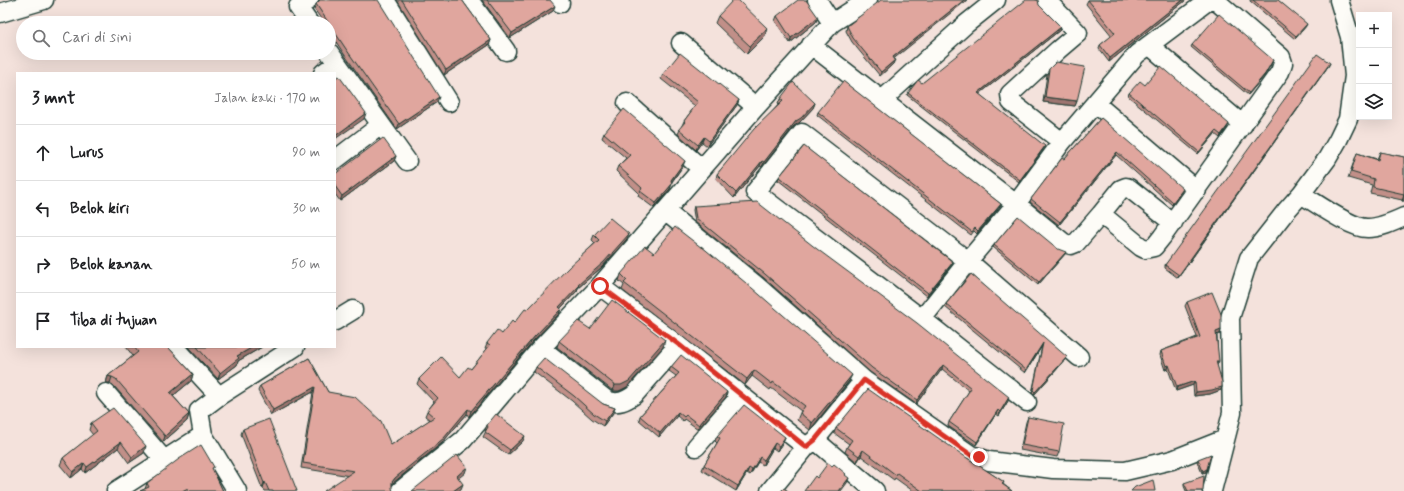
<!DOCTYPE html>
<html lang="id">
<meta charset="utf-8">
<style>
:root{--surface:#fff;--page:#f6f6f6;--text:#202124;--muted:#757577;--line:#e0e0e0}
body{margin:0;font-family:Mynerve,sans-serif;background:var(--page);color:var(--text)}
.controls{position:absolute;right:12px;top:12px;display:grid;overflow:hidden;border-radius:0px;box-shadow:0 4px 16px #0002}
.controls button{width:36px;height:36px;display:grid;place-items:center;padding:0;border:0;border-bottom:1px solid var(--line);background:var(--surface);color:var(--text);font:20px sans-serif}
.stop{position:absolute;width:12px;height:12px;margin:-9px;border:3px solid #d93025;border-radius:50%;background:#fff}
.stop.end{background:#d93025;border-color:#fff;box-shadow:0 1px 4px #0008}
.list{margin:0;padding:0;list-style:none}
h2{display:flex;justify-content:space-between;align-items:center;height:52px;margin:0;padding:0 16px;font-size:17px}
h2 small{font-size:13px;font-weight:400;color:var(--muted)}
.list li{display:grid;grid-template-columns:26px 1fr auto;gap:12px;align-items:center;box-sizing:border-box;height:56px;padding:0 16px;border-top:1px solid var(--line)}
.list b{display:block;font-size:15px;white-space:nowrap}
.list em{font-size:13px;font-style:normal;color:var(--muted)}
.icon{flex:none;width:22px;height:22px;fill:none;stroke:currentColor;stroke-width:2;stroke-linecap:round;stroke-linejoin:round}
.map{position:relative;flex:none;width:1404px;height:491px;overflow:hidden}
.search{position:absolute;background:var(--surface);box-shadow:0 4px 16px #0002;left:16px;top:16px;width:320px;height:44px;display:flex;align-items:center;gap:10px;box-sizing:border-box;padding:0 14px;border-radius:22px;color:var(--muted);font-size:15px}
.panel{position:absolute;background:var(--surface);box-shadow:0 4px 16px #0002;left:16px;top:72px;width:320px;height:276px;border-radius:0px}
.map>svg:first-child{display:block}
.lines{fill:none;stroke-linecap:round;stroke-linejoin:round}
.minor-casing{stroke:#1f3d34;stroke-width:21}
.minor{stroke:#fdfcf7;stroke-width:18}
.wall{fill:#c18f88;stroke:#1f3d34}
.shaded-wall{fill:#9d746f;stroke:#1f3d34}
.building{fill:#e0a69e;stroke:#1f3d34}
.route{stroke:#d93025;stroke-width:5}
</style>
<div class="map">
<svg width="1404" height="491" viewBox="0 0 1404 491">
<rect width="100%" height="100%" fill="#f4e2dc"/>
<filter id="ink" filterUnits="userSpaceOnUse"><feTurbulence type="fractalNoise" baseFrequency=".025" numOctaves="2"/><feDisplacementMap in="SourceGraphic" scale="8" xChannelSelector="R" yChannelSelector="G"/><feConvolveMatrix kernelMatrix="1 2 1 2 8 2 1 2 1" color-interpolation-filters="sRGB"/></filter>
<g filter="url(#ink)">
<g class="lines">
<g class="minor-casing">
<path id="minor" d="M385,0L449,102
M469,0L506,51
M557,0L560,3
M817,0L832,23
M1046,0L1078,33L1058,50L1010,94L1011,102L1062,142
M0,13L44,0
M309,23L298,7L309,0
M681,43L756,107
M811,45L1016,204L1064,243L1071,245L1076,243L1101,214L1141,247L1145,249L1154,247L1162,237L1280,72L1283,63L1281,57L1215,0
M1149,45L1243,125
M329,52L407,161
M323,73L337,63
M882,100L966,24L996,0
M627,103L702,169
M1095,103L1197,190
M335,160L381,125
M1301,194C1316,203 1352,229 1368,228C1380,228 1393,222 1404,217
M1101,214L1121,189L1126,187L1129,188L1173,223
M600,286L678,345L806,447L815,440L864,380L757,286L665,211
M922,319L968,261L1016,204L1062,142L1137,54L1209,0
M335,321L353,310
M174,347L219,396
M541,348L608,401C619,404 625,401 634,395L678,345
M864,380L971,455L989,461L1053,469L1125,471L1172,460L1225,439
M106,393L165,461
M1027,402L922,319L755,192L802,133L968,261L1079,357
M203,435L199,411L219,396L295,347
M815,440L875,491
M696,447L741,395
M116,491L203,435L237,491
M400,491L463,440L541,348L600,286L753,110L832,23L868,0
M770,491L806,447
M1212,491L1232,413L1230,318L1249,258L1286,211L1301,194L1327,159L1338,140L1348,119L1354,76L1350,37L1339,0"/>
</g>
<use href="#minor" class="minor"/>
</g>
<path class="wall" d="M397,0H462L491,40L489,45L444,75Z
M482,0H550L553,11L510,38Z
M1088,0H1186L1109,62L1099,49L1100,45L1112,36L1086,4Z
M1250,0H1278L1306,26L1295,39L1250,1Z
M316,4L437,102L397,129L344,54L329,31V23H324L314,9Z
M1039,5L1060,30L979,94L1044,148L1019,182L907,95L908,93L922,83Z
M718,16L765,36L747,54L715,23Z
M777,16L816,22L790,43L775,21Z
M847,26L894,59L893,64L880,76L852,42L846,31Z
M1192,45L1272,63L1264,76L1248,95L1191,47Z
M1329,65L1178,278L1165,268V265Z
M1049,69L1077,101L1075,106L1043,102L1047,74Z
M663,74L739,100L737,105L707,146L702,142L696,150L678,134L684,121L695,106L661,79Z
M1145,85L1228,126L1220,138L1215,134L1198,154L1128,96L1129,93Z
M780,99L815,103L813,108L799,123L794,126L762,167L760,166L734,198L716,179L717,174L779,104H778Z
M818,112L1000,206L977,234L974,231L971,235L817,115Z
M1101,118L1182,192L1172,205L1116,155L1059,225L1030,202L1031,199L1064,159Z
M604,133L683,166L672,182L670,189L654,208L638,196L639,193L616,171L618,166L626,158L602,138Z
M1380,152L1404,157V201H1402V200L1370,193L1372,185L1348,178L1357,153L1377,159Z
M396,156L394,161L340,201L335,194V174Z
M779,177L953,262L952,264L927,296L778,180Z
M694,206L1008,401L999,416L996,414L976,445L948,426L949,422L969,391L942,369L916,404L870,372L764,278L695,222L693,210Z
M629,234L627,239L602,267L578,288L577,291L561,308L559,314L533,341L469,417L467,414L442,443L393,483L301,468L313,392L271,415L258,391L260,386L309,358L328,392L391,445L430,420L425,416L427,411L434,402L417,384L419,379L460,377L471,369L487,349L485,348L487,343L502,334L514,323L595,243L592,240L594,235Z
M994,245L1065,254L1038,285L993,247Z
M701,246L849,381L810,430L797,420L800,413L801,411L771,388L770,390L752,376L745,385L622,290L624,285L619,281L621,274L654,253L701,247Z
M971,274L1066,359L1034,395L1032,393L1042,346L1025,373L945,307L946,304Z
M1187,302L1221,330L1220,334L1217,335L1218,364L1217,365L1222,387L1221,390L1210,394L1194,396L1193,385L1176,391L1168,369L1165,370L1160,355L1161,351L1197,337L1185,306Z
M590,329L663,347L627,387L619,391H613L557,347L559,341Z
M126,347H168L193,374L191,381L173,396L189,414L187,421L163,442L114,386L110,383H106L108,376L133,356Z
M188,347H262L238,361L237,365L218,379Z
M536,367L603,404L615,408L613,413L603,426L592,419L572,401L534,372Z
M671,367L726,397L698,429L684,419L683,421L677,416L659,437L639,420L640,416L676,376L669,371Z
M1028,417L1059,452L1057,457L1020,450L1026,422Z
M91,423L144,453L129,463L118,448L85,473L82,469L71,478L60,465L63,458L93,435L89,430Z
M487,425L523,441L508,455L483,437L486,431L485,430Z
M836,428L967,458L1004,482L1003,484L1012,491H913L895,478L894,480L861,456L857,462L845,452L847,447L849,444L834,433Z
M243,429L297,491H265L263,488H262L241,434Z
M717,436L785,437L783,442L777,451L773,448L763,465L758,462L750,475L747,473L736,491L702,470L704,465L717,443L715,441Z
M1198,459L1207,469L1206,472L1202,473L1197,461Z
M213,470L223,491H140L145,489L147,483Z
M1184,483L1203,491H1186L1184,486Z"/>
<path class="shaded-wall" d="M964,0H967L891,61L893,57Z
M1183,0H1186L1109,62L1110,58Z
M555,6L553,11L510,38L512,33Z
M818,17L816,22L790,43L791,38Z
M1307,24L1306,26L1295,39L1296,36Z
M1061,27L1060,30L977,96L978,93Z
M767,28L765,36L747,54L750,46Z
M491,40L489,45L444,75L446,70Z
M895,60L893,64L880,76L881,72Z
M1273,60L1264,76L1248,95L1249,93Z
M1330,63L1329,65L1178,278L1179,275Z
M439,97L437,102L397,129L399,124Z
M1045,97L1077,101L1075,106L1043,102Z
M739,100L737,105L707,146L709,141Z
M815,103L813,108L799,123L794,126L762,167L764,162L796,121Z
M366,113L364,119L335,139V136Z
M1229,124L1228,126L1220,138L1221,135Z
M1216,131L1215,134L1198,154L1199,152Z
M704,137L702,142L696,150L698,145Z
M1045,146L1044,148L1019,182L1020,180Z
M1117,152L1116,155L1059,225L1060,222Z
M396,156L394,161L340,201L342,196Z
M685,161L683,166L669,185L671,180Z
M762,161L760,166L734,198L736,193Z
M672,184L670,189L654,208L656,203Z
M1183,189L1182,192L1172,205L1173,202Z
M1404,195V201H1402Z
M1001,204L1000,206L977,234L978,231Z
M629,234L627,239L602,267L578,288L577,291L557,312L559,307L578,285Z
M1066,252L1065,254L1038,285L1039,282Z
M953,262L952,264L927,296L928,293Z
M561,309L559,314L533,341L469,417L471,411L535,336Z
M1221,330L1220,334L1215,335L1216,332Z
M665,340L663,347L627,387L619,391H613L615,385Z
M1043,343L1042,346L1025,373L1026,370Z
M253,347H262L238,361L237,365L218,379L220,373L237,356Z
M1067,357L1066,359L1034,395L1035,392Z
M1216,361H1219L1218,364L1214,365Z
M943,365L942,369L916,404L917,400Z
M1169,365L1168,369L1165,370L1166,366Z
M754,370L752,376L745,385L747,379Z
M193,374L191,381L168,400L170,393Z
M852,375L849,381L810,430L812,423Z
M108,376L112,377L110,383H106Z
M1195,381L1193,385L1176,391L1177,387Z
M315,387L313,392L271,415L273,410Z
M1222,387L1221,390L1210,394L1194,396L1196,392Z
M727,392L726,397L698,429L699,425Z
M1009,397L1008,401L999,416L1000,412Z
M615,408L613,413L603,426L605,421Z
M468,409L467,414L442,443L393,483L390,487L392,482L395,478Z
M998,410L996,414L976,445L977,442Z
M678,412L677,416L659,437L660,433Z
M189,414L187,421L163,442L165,436Z
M525,436L523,441L508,455L510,450Z
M785,437L783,442L777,451L779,446Z
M121,442L118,448L85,473L87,467Z
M775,443L773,448L763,465L764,460Z
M146,446L144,453L129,463L132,457Z
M863,450L861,456L857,462L859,456Z
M760,457L758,462L750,475L752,470Z
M84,463L82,469L71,478L73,472Z
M467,467L465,473L455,481L457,476Z
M749,468L747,473L736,491L738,486Z
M1207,469L1206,472L1202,473L1203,471Z
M849,478L847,483L841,491H839Z
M265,482L263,488H262L264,483Z
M463,484L461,489L458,491H453Z"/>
<path class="building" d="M320,0H378L439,97L399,124L346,49L316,4Z
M402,0H462L491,40L446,70Z
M487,0H550L555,6L512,33Z
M733,0H738L767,28L750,46L718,16Z
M798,0H806L818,17L791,38L777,16Z
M881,0H964L893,57L895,60L881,72L853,38L847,26Z
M1026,0H1038L1039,5L1061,27L978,93L1045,146L1020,180L908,93L918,80L922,83Z
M1088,0H1183L1110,58L1100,45L1115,33Z
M1253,0H1278L1307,24L1296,36Z
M1219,14L1273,60L1265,74L1249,93L1192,45Z
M680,53L739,100L709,141L704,137L698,145L679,129L685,122L684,121L698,102L663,74Z
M1317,54L1330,63L1179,275L1165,265Z
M1056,62L1085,67L1077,101L1045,97L1049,69Z
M1161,66L1229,124L1221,135L1216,131L1199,152L1129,93L1140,81L1145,85Z
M339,76L366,113L335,136V78Z
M843,81L1001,204L978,231L975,228L972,232L818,112Z
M793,82L815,103L801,118L796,121L764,162L762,161L736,193L717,174L754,129L783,101L780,99Z
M624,109L685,161L671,180L672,184L656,203L640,191L642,188L618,166L630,155L604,133Z
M1101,118L1183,189L1173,202L1117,152L1060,222L1031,199L1062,158L1064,159Z
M383,138L396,156L342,196L335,186V174Z
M804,146L953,262L928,293L779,177Z
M1380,152L1404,157V195V194L1373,187L1374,179L1351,172L1357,153L1378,160Z
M757,202L817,249L917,323L1009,397L1000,412L998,410L977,442L949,422L971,388L943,365L917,400L872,368L765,274L696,218L694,206Z
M1018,216L1058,249L1066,252L1039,282L994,245Z
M610,218L629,234L604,262L578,285L579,286L559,307L561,309L535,336L471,411L468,409L444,438L395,478L392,482V488L393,491H324L354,471L303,463L315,387L273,410L260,386L309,358L328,392L355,397L381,421L391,445L434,417L427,411L438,398L419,379L441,357L460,377L468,367L471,369L490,345L487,343L497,330L502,334L512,321L514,323L525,309L527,310L569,267L599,240L594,235Z
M675,227L702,248L701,246L752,288L852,375L812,423L800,413L805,406L773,382L772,384L754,370L747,379L624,283L627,280L621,274L645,246L654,253Z
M971,274L1067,357L1035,392L1033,390L1043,343L1026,370L946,304Z
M1212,292L1221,314V330L1216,332L1219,361H1216L1222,382V387L1212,390L1196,392L1195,381L1177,387L1169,365L1166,366L1161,351L1200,337L1187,302Z
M612,300L665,340L629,381L621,385H615L559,341L578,321L590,329Z
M134,347H168L193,374L170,393L189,414L165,436L116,379L112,377L108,376L138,352Z
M197,347H253L237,356L239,358L220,373Z
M681,355L727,392L699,425L686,415L684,417L678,412L660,433L640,416L679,373L671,367Z
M544,358L603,404L615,408L605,421L594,414L574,396L536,367Z
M868,389L967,458L972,461L1004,482L1002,484L1012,491H922L897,473L896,475L863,450L859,456L847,447L852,440L836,428Z
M744,405L785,437L779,446L775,443L764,460L760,457L752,470L749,468L738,486L704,465L720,438L717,436Z
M113,408L146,446L132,457L121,442L87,467L84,463L73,472L63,458L97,431L91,423Z
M496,414L525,436L510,450L485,432L488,427L487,425Z
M1028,417L1064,424L1059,452L1022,445Z
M269,419L297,491H269L265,482L264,483L243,429Z
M201,445L214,467L212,468L223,491H189L188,488L182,491H140L149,487L147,483L179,459Z
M1211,454L1207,469L1203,471L1198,459Z
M457,455L467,467L457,476L463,484L453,491H412Z
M828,463L832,466L834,464L846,474L845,475L849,478L839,491H804L815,476L817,478Z
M1204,476L1203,491H1188L1184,483Z
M1153,480L1155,491H1131L1135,487Z
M784,488L788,491H781Z"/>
</g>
<g class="lines" filter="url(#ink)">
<path class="route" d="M600,286L678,344L806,447L815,440L864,380L971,455L979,457"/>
</g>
</svg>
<div class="controls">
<button>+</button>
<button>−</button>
<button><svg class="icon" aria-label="layers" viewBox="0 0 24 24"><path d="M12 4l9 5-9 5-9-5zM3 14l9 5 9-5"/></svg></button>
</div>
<div class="stop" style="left:600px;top:286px"></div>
<div class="stop end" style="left:979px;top:457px"></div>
<div class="search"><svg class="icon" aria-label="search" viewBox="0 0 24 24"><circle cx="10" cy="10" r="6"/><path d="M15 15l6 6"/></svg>Cari di sini</div>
<section class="panel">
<h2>3 mnt<small>Jalan kaki · 170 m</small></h2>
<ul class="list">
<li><svg class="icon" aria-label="ahead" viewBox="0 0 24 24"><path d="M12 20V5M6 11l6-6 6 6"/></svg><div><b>Lurus</b></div><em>90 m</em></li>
<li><svg class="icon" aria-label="left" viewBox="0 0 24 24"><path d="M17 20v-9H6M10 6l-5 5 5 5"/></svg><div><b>Belok kiri</b></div><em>30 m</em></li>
<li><svg class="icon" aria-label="right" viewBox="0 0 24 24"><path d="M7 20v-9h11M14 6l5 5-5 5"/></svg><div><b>Belok kanan</b></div><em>50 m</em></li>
<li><svg class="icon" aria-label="arrive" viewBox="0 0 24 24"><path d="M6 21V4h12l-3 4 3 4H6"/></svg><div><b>Tiba di tujuan</b></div></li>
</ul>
</section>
</div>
